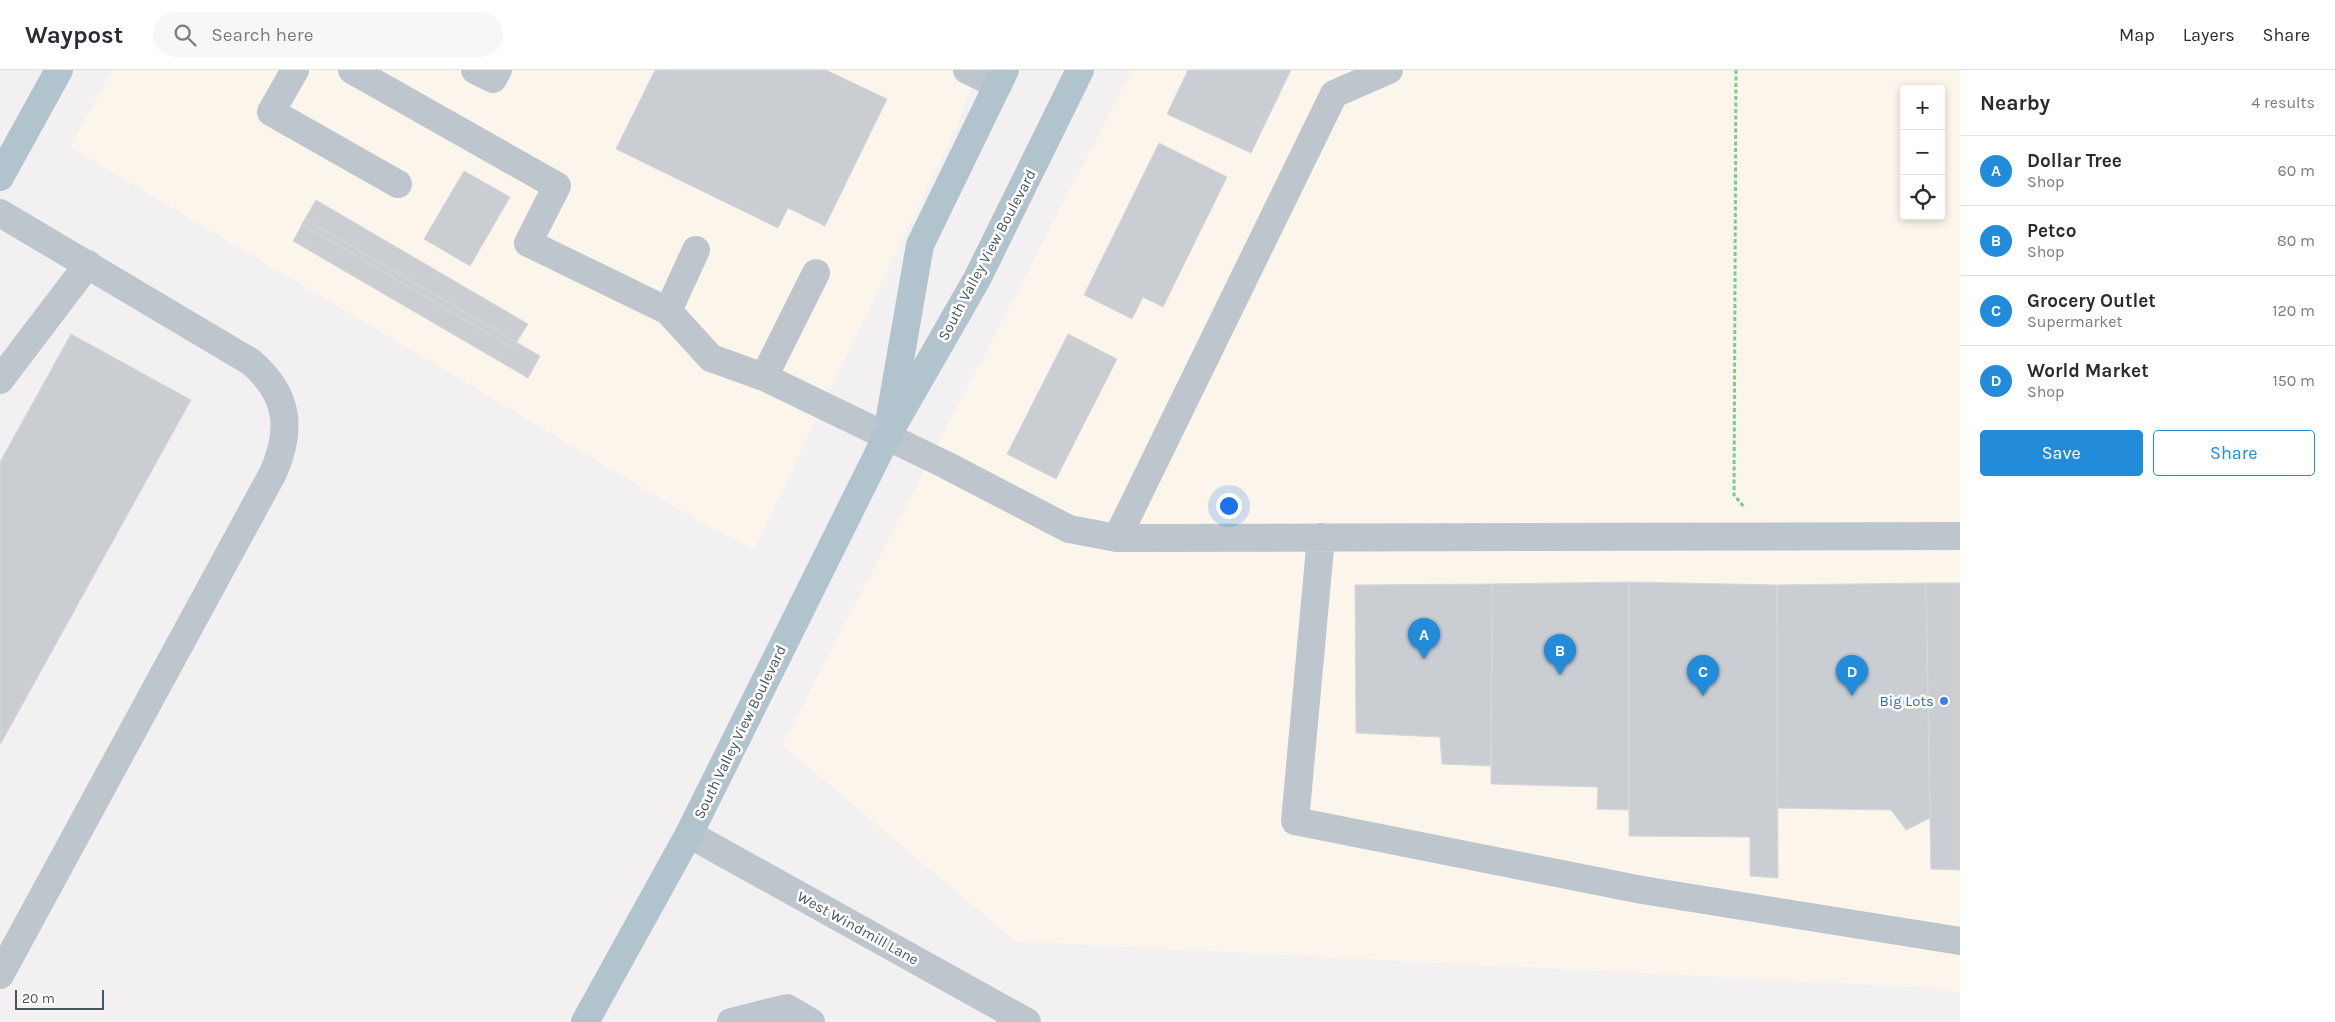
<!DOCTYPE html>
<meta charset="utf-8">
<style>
:root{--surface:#fff;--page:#f7f7f7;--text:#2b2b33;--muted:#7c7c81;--line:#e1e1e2;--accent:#228cdb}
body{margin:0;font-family:Karla,sans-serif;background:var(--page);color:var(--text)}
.controls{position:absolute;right:15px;top:15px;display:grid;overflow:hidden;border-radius:5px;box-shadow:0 2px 8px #0003}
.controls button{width:45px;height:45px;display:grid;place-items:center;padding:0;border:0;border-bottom:1px solid var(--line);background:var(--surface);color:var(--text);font:25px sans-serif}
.scale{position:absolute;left:15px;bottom:12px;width:89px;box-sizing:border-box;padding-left:5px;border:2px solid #49565d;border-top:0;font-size:14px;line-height:18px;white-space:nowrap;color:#49565d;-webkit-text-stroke:4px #fff;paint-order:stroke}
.you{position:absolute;left:1228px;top:435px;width:18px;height:18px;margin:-12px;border:4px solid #fff;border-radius:50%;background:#1a73e8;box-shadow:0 0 0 8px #1a73e833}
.badge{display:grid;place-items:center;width:32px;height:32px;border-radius:50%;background:var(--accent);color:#fff;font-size:16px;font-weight:700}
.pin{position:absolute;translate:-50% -41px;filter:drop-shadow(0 1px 2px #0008)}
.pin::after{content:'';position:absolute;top:26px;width:18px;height:15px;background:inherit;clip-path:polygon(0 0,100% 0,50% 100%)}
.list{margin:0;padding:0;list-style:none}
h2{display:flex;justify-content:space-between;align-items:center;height:65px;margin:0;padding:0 20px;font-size:21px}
h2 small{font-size:16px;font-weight:400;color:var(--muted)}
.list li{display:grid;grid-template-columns:32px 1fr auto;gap:15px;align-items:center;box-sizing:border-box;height:70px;padding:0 20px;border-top:1px solid var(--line)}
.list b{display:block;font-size:19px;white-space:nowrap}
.list p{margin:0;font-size:16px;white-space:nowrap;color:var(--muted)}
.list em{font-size:16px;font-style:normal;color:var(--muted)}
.actions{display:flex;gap:10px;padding:15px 20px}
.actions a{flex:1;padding:11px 0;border:1px solid var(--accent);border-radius:5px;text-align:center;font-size:18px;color:var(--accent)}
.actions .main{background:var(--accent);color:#fff}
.icon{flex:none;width:28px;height:28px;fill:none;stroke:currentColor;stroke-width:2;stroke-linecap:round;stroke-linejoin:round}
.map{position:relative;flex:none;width:1960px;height:952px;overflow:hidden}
header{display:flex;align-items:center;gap:30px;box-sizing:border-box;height:70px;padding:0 25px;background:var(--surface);border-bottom:1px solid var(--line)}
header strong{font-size:24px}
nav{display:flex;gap:28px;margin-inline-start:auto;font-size:18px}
.search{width:350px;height:45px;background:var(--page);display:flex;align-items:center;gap:12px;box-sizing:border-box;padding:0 18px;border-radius:28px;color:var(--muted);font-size:19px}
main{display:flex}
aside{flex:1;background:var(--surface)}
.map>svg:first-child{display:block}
.commercial{fill:#fbf5eb;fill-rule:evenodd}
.building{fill:#caced2;stroke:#d5d7db}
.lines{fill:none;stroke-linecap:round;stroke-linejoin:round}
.path{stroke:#7bca98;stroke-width:3;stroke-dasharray:4 2.5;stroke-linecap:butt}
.minor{stroke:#bdc6cc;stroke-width:28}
.major{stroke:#b1c3cd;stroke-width:28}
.shop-dot{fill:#3f7fe0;stroke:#fff;stroke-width:2}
.labels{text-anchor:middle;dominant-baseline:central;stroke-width:5;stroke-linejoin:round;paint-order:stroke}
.street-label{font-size:15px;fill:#49565d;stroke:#fff}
.shop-label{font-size:15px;fill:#366cbe;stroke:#fff;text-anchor:end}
</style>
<header>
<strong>Waypost</strong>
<div class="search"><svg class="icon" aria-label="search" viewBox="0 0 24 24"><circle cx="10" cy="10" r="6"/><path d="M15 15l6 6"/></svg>Search here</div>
<nav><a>Map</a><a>Layers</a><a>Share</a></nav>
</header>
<main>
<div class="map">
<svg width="1960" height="952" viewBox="0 0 1960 952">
<rect width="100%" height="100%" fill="#f3f0f1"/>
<path class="commercial" d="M112,0H978L957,56L754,479L685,443L70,77Z
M1132,0H1960V923L1934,918L1015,871L782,675ZM1904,19H1941V146H1904Z"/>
<path class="building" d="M655,0H826L887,29L825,156L788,138L778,158L616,79Z
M1188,0H1291L1251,83L1167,44Z
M1159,73L1227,107L1163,237L1143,227L1132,249L1084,225Z
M464,101L510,127L470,196L424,169Z
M316,130L528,254L513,278L302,154Z
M305,149L540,286L528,308L293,171Z
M71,264L191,330L0,675V392Z
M1068,264L1117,289L1056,409L1007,384Z
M1629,512V740L1597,739L1598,717L1491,714L1492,514Z
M1629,512L1777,515L1778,808L1750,806V767L1629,766Z
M1926,513L1930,748L1906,760L1891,740L1777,738V515Z
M1926,513H1960V800L1931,799Z
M1492,514L1491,696L1442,694L1440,667L1356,663L1355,515Z"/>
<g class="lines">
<path class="path" d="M1736,0L1734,425L1744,437"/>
<path class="minor" d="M295,0L271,42L398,114
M352,0L557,116L528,173L668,241L711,288L764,307L946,395L1069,459L1117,468L1960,466
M475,0L493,9L498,0
M967,0L998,15
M0,143L251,292C288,324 293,358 273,403L0,905
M668,241L696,180
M764,307L816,203
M0,310L88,194
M1321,467L1295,751L1642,820L1960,871
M1117,468L1334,24L1389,0
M689,764L1027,952
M731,952L787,938L811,952"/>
<path class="major" d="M0,107L59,0
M890,347L920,175L1005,0
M585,952L689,764L887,366L977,209L1080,0"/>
</g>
<circle class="shop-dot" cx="1944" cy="631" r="5"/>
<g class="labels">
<g class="street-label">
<text transform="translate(987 185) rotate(-62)">South Valley View Boulevard</text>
<text transform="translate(740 662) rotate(-64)">South Valley View Boulevard</text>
<text transform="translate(858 858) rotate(29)">West Windmill Lane</text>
</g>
<g class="shop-label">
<text x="1934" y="631">Big Lots</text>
</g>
</g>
</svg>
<div class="controls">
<button>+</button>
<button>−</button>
<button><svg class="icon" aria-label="locate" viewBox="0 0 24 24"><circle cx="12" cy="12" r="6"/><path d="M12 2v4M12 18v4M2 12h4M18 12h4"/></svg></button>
</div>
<div class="scale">20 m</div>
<div class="you"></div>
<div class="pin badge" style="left:1424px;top:589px">A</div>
<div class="pin badge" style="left:1560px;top:605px">B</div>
<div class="pin badge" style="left:1703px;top:626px">C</div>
<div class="pin badge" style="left:1852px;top:626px">D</div>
</div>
<aside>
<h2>Nearby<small>4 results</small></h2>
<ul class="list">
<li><span class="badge">A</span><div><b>Dollar Tree</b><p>Shop</p></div><em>60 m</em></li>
<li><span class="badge">B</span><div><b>Petco</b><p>Shop</p></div><em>80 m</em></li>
<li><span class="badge">C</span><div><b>Grocery Outlet</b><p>Supermarket</p></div><em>120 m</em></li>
<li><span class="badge">D</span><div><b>World Market</b><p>Shop</p></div><em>150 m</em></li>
</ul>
<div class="actions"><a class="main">Save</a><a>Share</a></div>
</aside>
</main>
